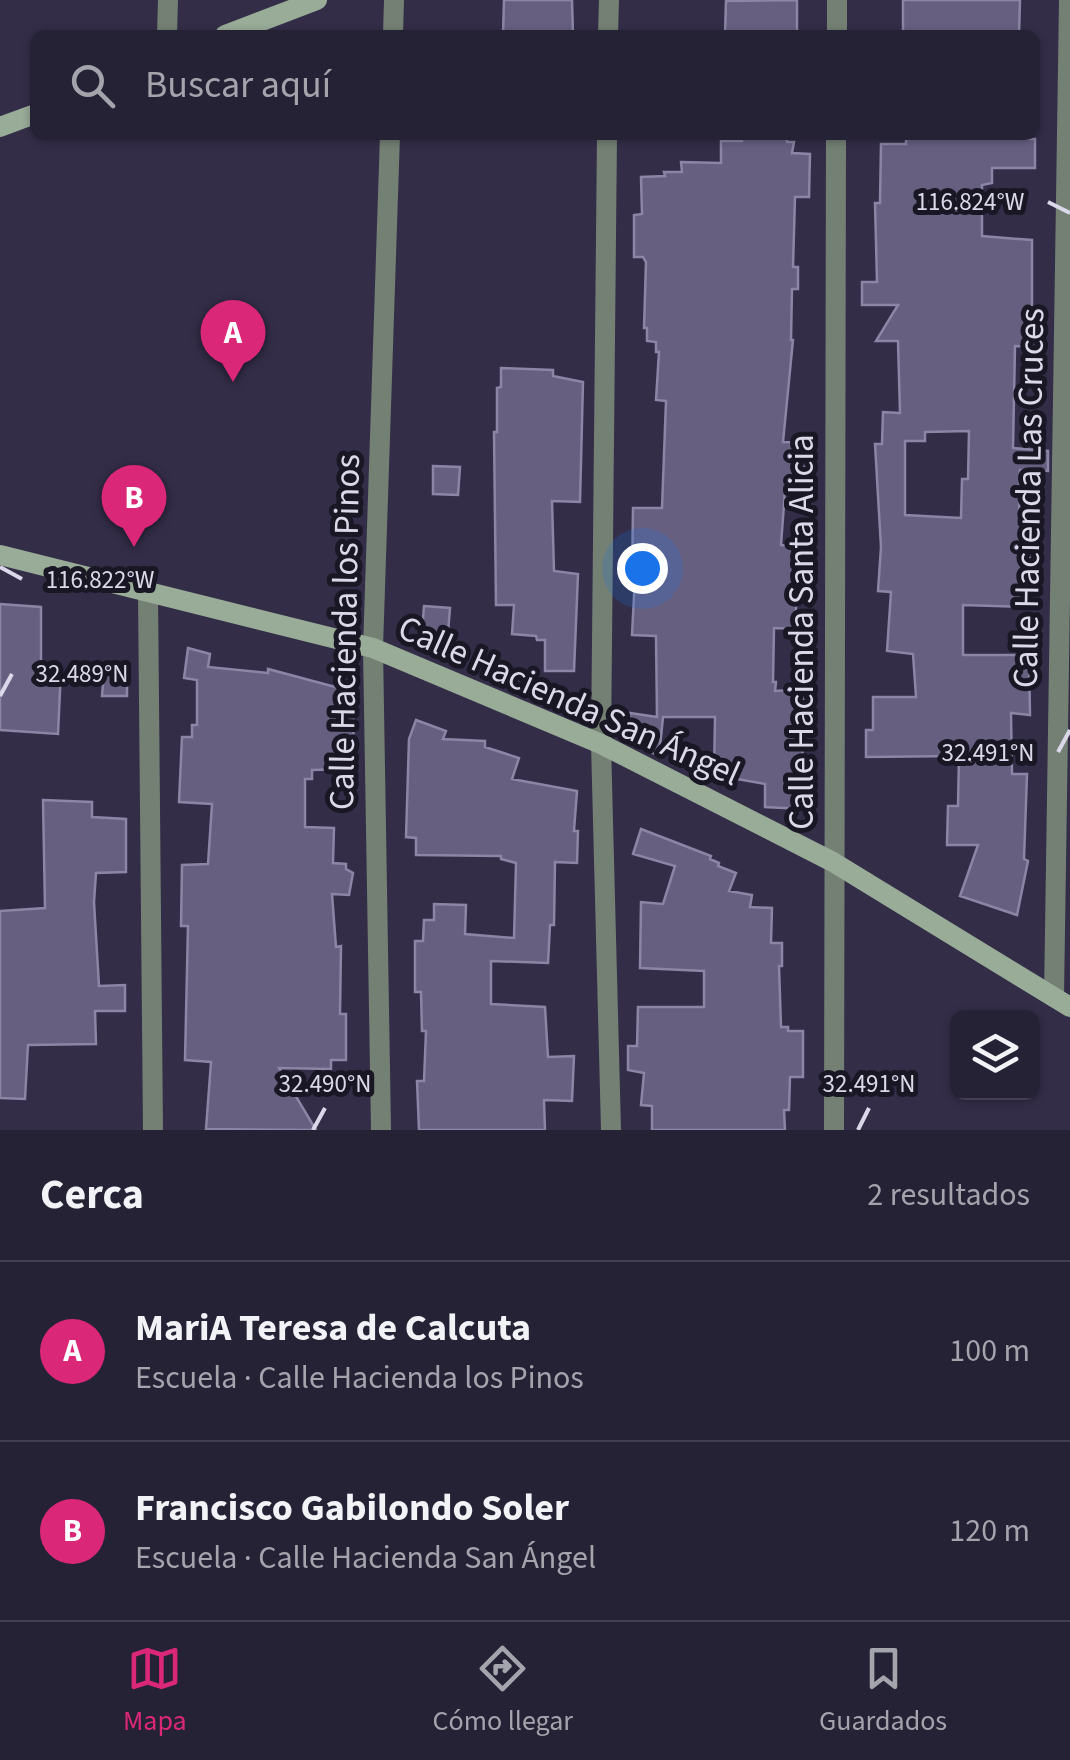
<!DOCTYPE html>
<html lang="es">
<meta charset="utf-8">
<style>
:root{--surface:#262236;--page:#322f42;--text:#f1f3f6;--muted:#a4a4ad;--line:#423f51;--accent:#db2777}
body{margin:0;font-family:"Source Sans 3",sans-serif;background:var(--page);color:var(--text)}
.controls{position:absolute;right:30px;bottom:30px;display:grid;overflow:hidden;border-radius:15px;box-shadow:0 2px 8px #0004}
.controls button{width:90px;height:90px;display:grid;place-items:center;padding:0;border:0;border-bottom:2px solid var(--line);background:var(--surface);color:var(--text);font:50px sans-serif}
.you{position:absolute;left:642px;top:568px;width:35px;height:35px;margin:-25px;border:8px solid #fff;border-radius:50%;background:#1a73e8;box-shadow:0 0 0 15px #1a73e833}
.badge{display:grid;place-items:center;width:65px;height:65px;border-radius:50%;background:var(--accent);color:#fff;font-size:32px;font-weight:700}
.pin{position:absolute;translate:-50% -82px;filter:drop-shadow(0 2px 5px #0008)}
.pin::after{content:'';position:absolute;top:52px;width:35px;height:30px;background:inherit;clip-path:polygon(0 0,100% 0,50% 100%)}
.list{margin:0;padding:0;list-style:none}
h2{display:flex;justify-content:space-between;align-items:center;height:130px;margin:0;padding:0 40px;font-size:42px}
h2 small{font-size:32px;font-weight:400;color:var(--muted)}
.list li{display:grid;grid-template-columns:65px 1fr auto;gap:30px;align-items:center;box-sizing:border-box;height:180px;padding:0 40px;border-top:2px solid var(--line)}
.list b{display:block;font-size:38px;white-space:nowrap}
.list p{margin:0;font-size:32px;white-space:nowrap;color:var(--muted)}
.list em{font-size:32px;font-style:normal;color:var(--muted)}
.icon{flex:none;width:55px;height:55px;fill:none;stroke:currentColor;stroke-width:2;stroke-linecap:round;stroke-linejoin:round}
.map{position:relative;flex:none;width:1070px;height:1130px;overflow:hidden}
.search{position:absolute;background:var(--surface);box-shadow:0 2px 8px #0004;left:30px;right:30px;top:30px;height:110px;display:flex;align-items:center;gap:25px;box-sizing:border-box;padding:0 35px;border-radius:15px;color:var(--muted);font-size:38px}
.sheet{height:490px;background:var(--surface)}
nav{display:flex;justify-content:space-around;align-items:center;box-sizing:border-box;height:140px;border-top:2px solid var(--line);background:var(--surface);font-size:28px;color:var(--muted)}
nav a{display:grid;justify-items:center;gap:5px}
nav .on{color:var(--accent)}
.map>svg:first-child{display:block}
.building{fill:#665f80;stroke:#8b85a6;stroke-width:2.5;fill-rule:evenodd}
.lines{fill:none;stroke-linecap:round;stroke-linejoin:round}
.street{stroke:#748074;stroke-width:20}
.secondary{stroke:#99ac98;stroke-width:20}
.ticks{fill:none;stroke:#dbd8ea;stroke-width:4}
.labels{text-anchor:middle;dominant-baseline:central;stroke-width:10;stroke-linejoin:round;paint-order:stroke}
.street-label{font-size:35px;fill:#dbd8ea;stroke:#1a1724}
.ticks-label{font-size:25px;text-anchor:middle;fill:#dbd8ea;stroke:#1a1724;stroke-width:10;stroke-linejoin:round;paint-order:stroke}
</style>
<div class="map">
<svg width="1070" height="1130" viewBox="0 0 1070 1130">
<rect width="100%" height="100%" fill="#332d48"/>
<path class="building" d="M504,0H572L573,35H503Z
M797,0V35H725L726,1Z
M903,0H1020L1019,35H903Z
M742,135H787V142H794L792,153L810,154L809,197H795L793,267H798V289H792L791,340H793L783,442L806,443V480L786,477L781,545L796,547V629L774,628L773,682H776L775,691L803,689L802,809L765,807V784L714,775L715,717H663L659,756L630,741V713L657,717L656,636L632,635L635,577H632L633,508H662L666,401L656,400L659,352H656V342L647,341V328H644L646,262L643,257H634V215L642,214L641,177L665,176L664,172H682L681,162L721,163V141H742Z
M906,135L1035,139V168H992V183L982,185V236L1032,240V347L1015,346L1013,448L1048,451V471L1020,470L1019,517H1031L1027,607L963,605V655H1018V658H1029L1030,715L1011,713L1012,774H1027L1024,859L1028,861L1017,915L960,896L978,845H947L948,806H958L959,756L866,757V730H873V697H916L913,654L887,651L891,592L878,591L881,547L875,444H882L883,412L900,413L898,341H876L898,305H862V282H877L875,203H880L881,144H906ZM969,431L968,479H962L961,518L905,515V441H925V432Z
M501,368L553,370V376L583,382L580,502L552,501L554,571L578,574L574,671H545V640H537L536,636L512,634L514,605H496L494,432H497V388L501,387Z
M433,466L460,467L458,495L433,494Z
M0,604L41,607V670H61L58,734L0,730Z
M424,606L450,608L448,633L422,631Z
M188,648L210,654L208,667L268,673V669L354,692L353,769L312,770V779H305V827L334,828L333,863L346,864V869L353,873L349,895L332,894L336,947L341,946L340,1014H346V1060H331V1069L279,1068L316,1130L206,1129L211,1062L185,1060L188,926H181L182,865L208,864L212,804L179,802L182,737H192V725H197V680L184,678Z
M104,671H127V696H102Z
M416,720L446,731L443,739L485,741V747L519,758L512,779L577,791L574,831H578L577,863L555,862L554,925H550L548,963L491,961V1004L545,1007L548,1057L574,1056L572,1101L544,1100L545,1130H419L417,1081H424L426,1031H422L421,992H415V941H423L424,920H434V904L466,905L465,934L514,938L516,863L501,859V856L416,855V838L406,837L409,739Z
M43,800L92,802V817L126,819V872L96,873L94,902L99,986L125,985V1011H95L96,1044L28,1045L25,1099L0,1098V911L45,908Z
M641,829L711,856L710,859L719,863L718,866L736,873L729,891L752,895L750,907L772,908L771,943H782V966H779L781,1027H788V1031H803V1077H790L789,1110H784L785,1130H652V1106L641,1105L644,1073L628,1070V1046H637L638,1007H704V971L640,968L641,902L663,904L675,866L633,854Z"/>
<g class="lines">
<path class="street" d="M167,35L168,0
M393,35L394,0
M608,35L609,0
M837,35V0
M607,135L601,744L611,1130
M148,593L153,1130
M1054,997L1069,0
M381,1130L373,648L390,135
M834,1130L836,135"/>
<path class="secondary" d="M225,35L317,0
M0,127L35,114
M0,555L373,648L601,744L833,862L1070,1007"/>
</g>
<path class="ticks" d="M1048,202L1070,213M0,567L22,579M0,696L12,674M1058,752L1070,730M313,1130L325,1108M858,1130L869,1108"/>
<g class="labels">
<g class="street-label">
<text transform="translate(1029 498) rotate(-89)">Calle Hacienda Las Cruces</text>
<text transform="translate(345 632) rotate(-89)">Calle Hacienda los Pinos</text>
<text transform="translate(802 632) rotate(-90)">Calle Hacienda Santa Alicia</text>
<text transform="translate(569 701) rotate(24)">Calle Hacienda San Ángel</text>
</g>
</g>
<g class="ticks-label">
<text x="970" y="210">116.824°W</text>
<text x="100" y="588">116.822°W</text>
<text x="82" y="682">32.489°N</text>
<text x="988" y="761">32.491°N</text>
<text x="325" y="1092">32.490°N</text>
<text x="869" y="1092">32.491°N</text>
</g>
</svg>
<div class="controls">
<button><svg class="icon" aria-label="layers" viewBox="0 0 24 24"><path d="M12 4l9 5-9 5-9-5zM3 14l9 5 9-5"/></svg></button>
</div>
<div class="you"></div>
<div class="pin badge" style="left:233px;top:382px">A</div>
<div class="pin badge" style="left:134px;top:547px">B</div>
<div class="search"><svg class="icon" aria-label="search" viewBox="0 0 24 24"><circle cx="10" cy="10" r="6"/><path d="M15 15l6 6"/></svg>Buscar aquí</div>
</div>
<section class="sheet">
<h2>Cerca<small>2 resultados</small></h2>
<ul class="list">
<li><span class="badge">A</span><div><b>MariA Teresa de Calcuta</b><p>Escuela · Calle Hacienda los Pinos</p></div><em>100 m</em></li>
<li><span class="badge">B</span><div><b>Francisco Gabilondo Soler</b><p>Escuela · Calle Hacienda San Ángel</p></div><em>120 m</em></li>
</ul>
</section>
<nav>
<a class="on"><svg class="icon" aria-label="map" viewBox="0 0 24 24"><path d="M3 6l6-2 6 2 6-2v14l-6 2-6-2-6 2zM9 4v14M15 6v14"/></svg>Mapa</a>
<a><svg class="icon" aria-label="directions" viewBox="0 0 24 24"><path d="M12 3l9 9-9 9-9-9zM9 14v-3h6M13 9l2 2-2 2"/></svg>Cómo llegar</a>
<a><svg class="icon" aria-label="saved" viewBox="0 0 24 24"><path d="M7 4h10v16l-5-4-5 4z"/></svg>Guardados</a>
</nav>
